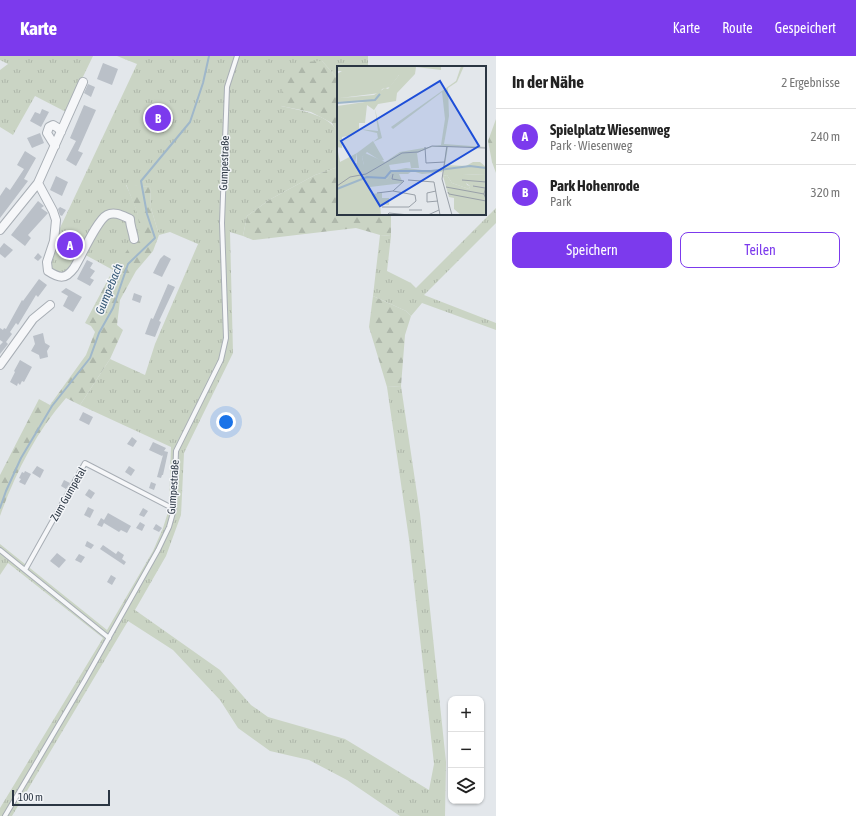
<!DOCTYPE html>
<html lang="de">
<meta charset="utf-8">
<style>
:root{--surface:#fff;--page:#f2f2f2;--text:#222;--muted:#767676;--line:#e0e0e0;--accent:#7c3aed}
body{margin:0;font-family:"Asap Condensed",sans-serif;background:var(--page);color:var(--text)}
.controls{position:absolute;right:12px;bottom:12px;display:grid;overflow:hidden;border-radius:8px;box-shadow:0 1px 3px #0004}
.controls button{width:36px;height:36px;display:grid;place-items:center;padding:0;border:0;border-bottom:1px solid var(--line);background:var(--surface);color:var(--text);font:20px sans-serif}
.scale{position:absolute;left:12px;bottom:10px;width:98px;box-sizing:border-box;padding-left:4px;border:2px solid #2b3643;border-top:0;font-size:11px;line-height:14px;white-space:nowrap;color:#2b3643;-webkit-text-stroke:3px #f3f5f8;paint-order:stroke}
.you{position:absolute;left:226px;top:366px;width:14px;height:14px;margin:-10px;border:3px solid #fff;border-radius:50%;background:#1a73e8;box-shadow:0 0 0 6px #1a73e833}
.badge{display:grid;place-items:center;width:26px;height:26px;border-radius:50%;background:var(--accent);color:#fff;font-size:13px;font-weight:700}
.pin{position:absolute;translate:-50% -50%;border:2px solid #fff;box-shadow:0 1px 4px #0006}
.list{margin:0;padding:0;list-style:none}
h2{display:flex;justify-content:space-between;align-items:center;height:52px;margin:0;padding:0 16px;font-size:17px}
h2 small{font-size:13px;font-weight:400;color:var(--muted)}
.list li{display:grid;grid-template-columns:26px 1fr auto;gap:12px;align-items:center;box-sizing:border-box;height:56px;padding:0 16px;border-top:1px solid var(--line)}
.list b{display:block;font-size:15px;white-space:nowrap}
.list p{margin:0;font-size:13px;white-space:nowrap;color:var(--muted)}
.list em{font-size:13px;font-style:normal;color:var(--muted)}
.actions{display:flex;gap:8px;padding:12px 16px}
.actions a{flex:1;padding:9px 0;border:1px solid var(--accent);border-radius:8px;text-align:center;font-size:14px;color:var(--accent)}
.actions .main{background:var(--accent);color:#fff}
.icon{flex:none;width:22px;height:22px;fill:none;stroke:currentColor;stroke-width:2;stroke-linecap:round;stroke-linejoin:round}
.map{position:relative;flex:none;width:496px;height:760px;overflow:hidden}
header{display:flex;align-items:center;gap:24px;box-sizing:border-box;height:56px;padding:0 20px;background:var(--accent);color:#fff}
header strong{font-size:19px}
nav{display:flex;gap:22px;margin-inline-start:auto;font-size:14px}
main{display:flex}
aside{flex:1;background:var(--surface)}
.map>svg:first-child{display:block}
.grass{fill:url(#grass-tufts)}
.forest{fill:url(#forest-firs)}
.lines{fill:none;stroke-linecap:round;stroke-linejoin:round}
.stream{stroke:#9fb7ca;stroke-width:2}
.building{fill:#bac0c8}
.lane-casing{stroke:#a8aeb5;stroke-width:6}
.street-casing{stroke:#a8aeb5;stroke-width:10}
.lane{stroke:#f6f7f9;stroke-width:4}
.street{stroke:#f6f7f9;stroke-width:8}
.labels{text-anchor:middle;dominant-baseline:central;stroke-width:3;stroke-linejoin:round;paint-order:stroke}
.street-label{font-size:11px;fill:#2b3643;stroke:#f3f5f8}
.water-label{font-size:12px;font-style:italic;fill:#355876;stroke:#f3f5f8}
.inset-river{fill:none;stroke:#9fb7ca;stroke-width:2}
.inset-road{fill:none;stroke:#99a0a8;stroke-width:1}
.view{fill:#1d4ed8;fill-opacity:0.15;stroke:#1d4ed8;stroke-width:2}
.inset-edge{fill:none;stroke:#2b3643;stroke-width:2}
</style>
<header>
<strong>Karte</strong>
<nav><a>Karte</a><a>Route</a><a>Gespeichert</a></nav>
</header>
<main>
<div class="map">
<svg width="496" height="760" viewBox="0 0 496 760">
<defs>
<pattern id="grass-tufts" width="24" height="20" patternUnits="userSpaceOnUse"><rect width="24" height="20" fill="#cad4c4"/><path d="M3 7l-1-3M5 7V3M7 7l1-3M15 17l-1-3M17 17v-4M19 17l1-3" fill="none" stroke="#aeb7aa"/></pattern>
<pattern id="forest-firs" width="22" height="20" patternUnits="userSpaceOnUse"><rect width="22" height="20" fill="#cad4c4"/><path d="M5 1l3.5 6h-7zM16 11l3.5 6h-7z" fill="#aeb7aa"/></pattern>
</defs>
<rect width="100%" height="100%" fill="#e3e7eb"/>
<path class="grass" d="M0,0H93L66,56L35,40L13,79L0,71V14L8,8L0,4Z
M117,0H368V11H338V23L322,5L281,50C298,54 335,59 338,80C339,90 338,101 338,111L315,119L269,144L247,160L243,180L230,176L233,297L184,397L181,459L166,500L135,554L220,614L251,649L268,661L345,683L429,734L434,708L409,483L387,331L401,330L420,458L446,706L445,760H400L347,724L309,704L270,695L238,672L220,644L173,594L128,565L12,760H0V752L103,582L8,507L0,519V488L107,574L153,495L163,472L169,453L171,391L80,349L110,303L145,319L155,288L198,188L170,176L159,179L151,152L150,131L126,129C131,140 142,163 140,174C137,187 121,204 113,214L80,196L68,215L62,218L51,214L50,205L58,183L60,172L137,8Z
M496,152V167L424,239L496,267V274L422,247L411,260L406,255L373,240L380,179L391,180L387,215L411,227L416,232Z"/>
<path class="forest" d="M322,5L338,23V79L332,67L311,56L281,50L284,19L302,6Z
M496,63V117L492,106L488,85Z
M338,111V158H391V180L380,179L356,172L253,184L243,180L247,160L269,144L315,119Z
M126,128L150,131L151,152L159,179L153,195L136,215L120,244L117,269L123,274L110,303L80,349L66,342C36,376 15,418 0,460V419L39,343L50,349L86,299L95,276L91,270L85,267L113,214L136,182L140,173L137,156Z
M373,240L406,255L411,260L405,279L401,330L387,331L369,271Z"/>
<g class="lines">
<path class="stream" d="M0,452L6,435L21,402L52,350L90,302L99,277L113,252L128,208L155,182L147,158L141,125L190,66L203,27L209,0"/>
</g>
<path class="building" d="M103,7L118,13L112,29L97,23Z
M88,28L95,31L91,41L84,37Z
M84,49L96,54L78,95L83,97L76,110L66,104L76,85L70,82Z
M42,53L49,56L41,71L30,65L35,56L40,58Z
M40,77L44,87L32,92L27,82Z
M25,95L36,102L24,123L28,125L0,162V140L6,131L10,134L24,113L17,109Z
M56,120L68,126L62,140L50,134Z
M38,145L44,150L41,152L48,157L28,179L31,182L25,190L11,179Z
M60,151L66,154L62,160L60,159L58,153Z
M4,187L13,194L5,202L0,198V192Z
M38,197L42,201L38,205L34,202Z
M164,199L171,203L162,221L153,217L160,203Z
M87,204L93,207L90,212L95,215L90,222L94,224L90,230L77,223Z
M39,223L47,229L38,241L36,239L18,269L16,267L10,276L12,278L6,286L8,288L0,298V289L3,286L0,284V272L3,274L4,272L6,273L22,244L23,245Z
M168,228L175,231L159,265L161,266L155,281L145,278L151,262L153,263Z
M66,232L82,241L73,256L63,250L68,240L61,236Z
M134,237L142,240L140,247L132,244Z
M43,277L45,287L50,290L47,295L48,301L40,303L39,299L31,295L35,288L33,280Z
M20,304L32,311L24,326L22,325L20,329L18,327L17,330L10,326L15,316L14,315Z
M83,356L93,361L89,369L79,364Z
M132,381L137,385L133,391L127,388Z
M153,386L166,392L164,395L168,396L163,419H162L161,422L157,421L163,399L162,400L149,394Z
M37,410L44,414L40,422L32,417Z
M129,410L135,414L131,420L125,416Z
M25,415L31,418L25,429L19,426L21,423L19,422L22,416L24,417Z
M64,424L70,427L66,433L61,430Z
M151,426L156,428L154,434L149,432Z
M89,433L95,437L91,443L85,439Z
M88,451L94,454L90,462L84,459Z
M143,452L148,455L144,461L139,459Z
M108,457L131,470L127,477L121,474L119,476L104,467L102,471L97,469L101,462L104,464Z
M140,466L145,469L142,475L136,472Z
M156,468L162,472L159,476L153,473Z
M87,485L94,489L91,493L85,490Z
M103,489L116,498L118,495L124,499L122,503L126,506L124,509L100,493Z
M57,497L66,504L59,512L50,505Z
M79,498L85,501L81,507L75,504Z
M111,519L116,522L112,529L107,526Z"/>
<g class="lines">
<g class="lane-casing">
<path id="lane" d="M0,494L109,582
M25,514L85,407L174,453
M5,760L85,624L158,494L169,471L174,453L176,395L221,304L226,282L222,167L227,31L237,0"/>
</g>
<g class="street-casing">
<path id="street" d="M55,90L47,77L49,71L53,69L58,72L61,76
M38,127L53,155L56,164L54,185L47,206L48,215C60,223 66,223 74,212C81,201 97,164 107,159C115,155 123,160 130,163C130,170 133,176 134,183
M0,174L38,127L83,26
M0,309L33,263L50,249"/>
</g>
<use href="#lane" class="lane"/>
<use href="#street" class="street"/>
</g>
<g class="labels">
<g class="street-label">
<text transform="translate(224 107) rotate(-88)">Gumpestraße</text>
<text transform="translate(173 431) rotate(-86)">Gumpestraße</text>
<text transform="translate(68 438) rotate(-60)">Zum Gumpetal</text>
</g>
<g class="water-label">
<text transform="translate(109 233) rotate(-68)">Gumpebach</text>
</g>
</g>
<g transform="translate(337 10)">
<rect width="149" height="149" fill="#e3e7eb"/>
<path d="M0,0H62V9L53,21L45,23L43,27L3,32L39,30L38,33L0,36V8L5,5H0ZM124,0H127L120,16L111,22L112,50L107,78L149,81H111L108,99L129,100L136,96H143L149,101V109L126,108L130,119L133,120L132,123L115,117L110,109L106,110L109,81H95L80,87L82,102H74L73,96L52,99L54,105L48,110L50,113L54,108H62L66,117L33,121L34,128L45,127V132H52V139L43,138L44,149H0V81L3,96L20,87L18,97L27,99L25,91L28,87L48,96L63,86L104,79L108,53L105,26L56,63L54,61L119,15ZM38,43L45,72L36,76L41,72L40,67L22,63L41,65Z" fill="#cad4c4"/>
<path d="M62,0H104V4L79,1L78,8L60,27L59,35L41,38L37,44L30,39L28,57H22V63L16,69L5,71V82L0,81V40L28,36H0L39,31L3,32L37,29L48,22L51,23L62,9ZM36,75L47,94L44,95L30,86L25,91L27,99L20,100V87ZM69,102L93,105L106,103L105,106L85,108L75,105L71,108H54L50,113L48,110L54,105Z" fill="#cad4c4"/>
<path d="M126,108L149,109V149H124L117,143V132L112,131L106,110L110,109L115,117L132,123L133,120L125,114Z" fill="#cad4c4"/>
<path class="inset-river" d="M0,37L38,34L43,28M0,123L30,111L48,112L54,105H94L133,100L149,102"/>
<path class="inset-road" d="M0,76V97M110,80L105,113L115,149M88,81L89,97L108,96M56,108L55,113L67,115L56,125M71,114L97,116L103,149M125,114L149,116M0,120L13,111L29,108L65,87L81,86L95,80L149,82M136,120L148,122M149,120L147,128L149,133M109,121L147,128M99,125L90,127V136L101,135M111,126L112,128L149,135M40,127L56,125L78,129L79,135L72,141M45,141H72M72,144H85M50,149L52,147L72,149M91,149L102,144"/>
<path class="view" d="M103,15L142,80L43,140L4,75Z"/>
<rect width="149" height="149" class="inset-edge"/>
</g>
</svg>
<div class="controls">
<button>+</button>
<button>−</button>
<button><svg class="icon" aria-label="layers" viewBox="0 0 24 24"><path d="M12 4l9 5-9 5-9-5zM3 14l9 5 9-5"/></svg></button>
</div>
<div class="scale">100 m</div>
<div class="you"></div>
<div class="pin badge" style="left:70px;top:189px">A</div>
<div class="pin badge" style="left:158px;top:62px">B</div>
</div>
<aside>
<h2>In der Nähe<small>2 Ergebnisse</small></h2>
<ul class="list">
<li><span class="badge">A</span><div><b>Spielplatz Wiesenweg</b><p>Park · Wiesenweg</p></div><em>240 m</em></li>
<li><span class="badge">B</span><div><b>Park Hohenrode</b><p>Park</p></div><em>320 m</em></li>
</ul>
<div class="actions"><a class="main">Speichern</a><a>Teilen</a></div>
</aside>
</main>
